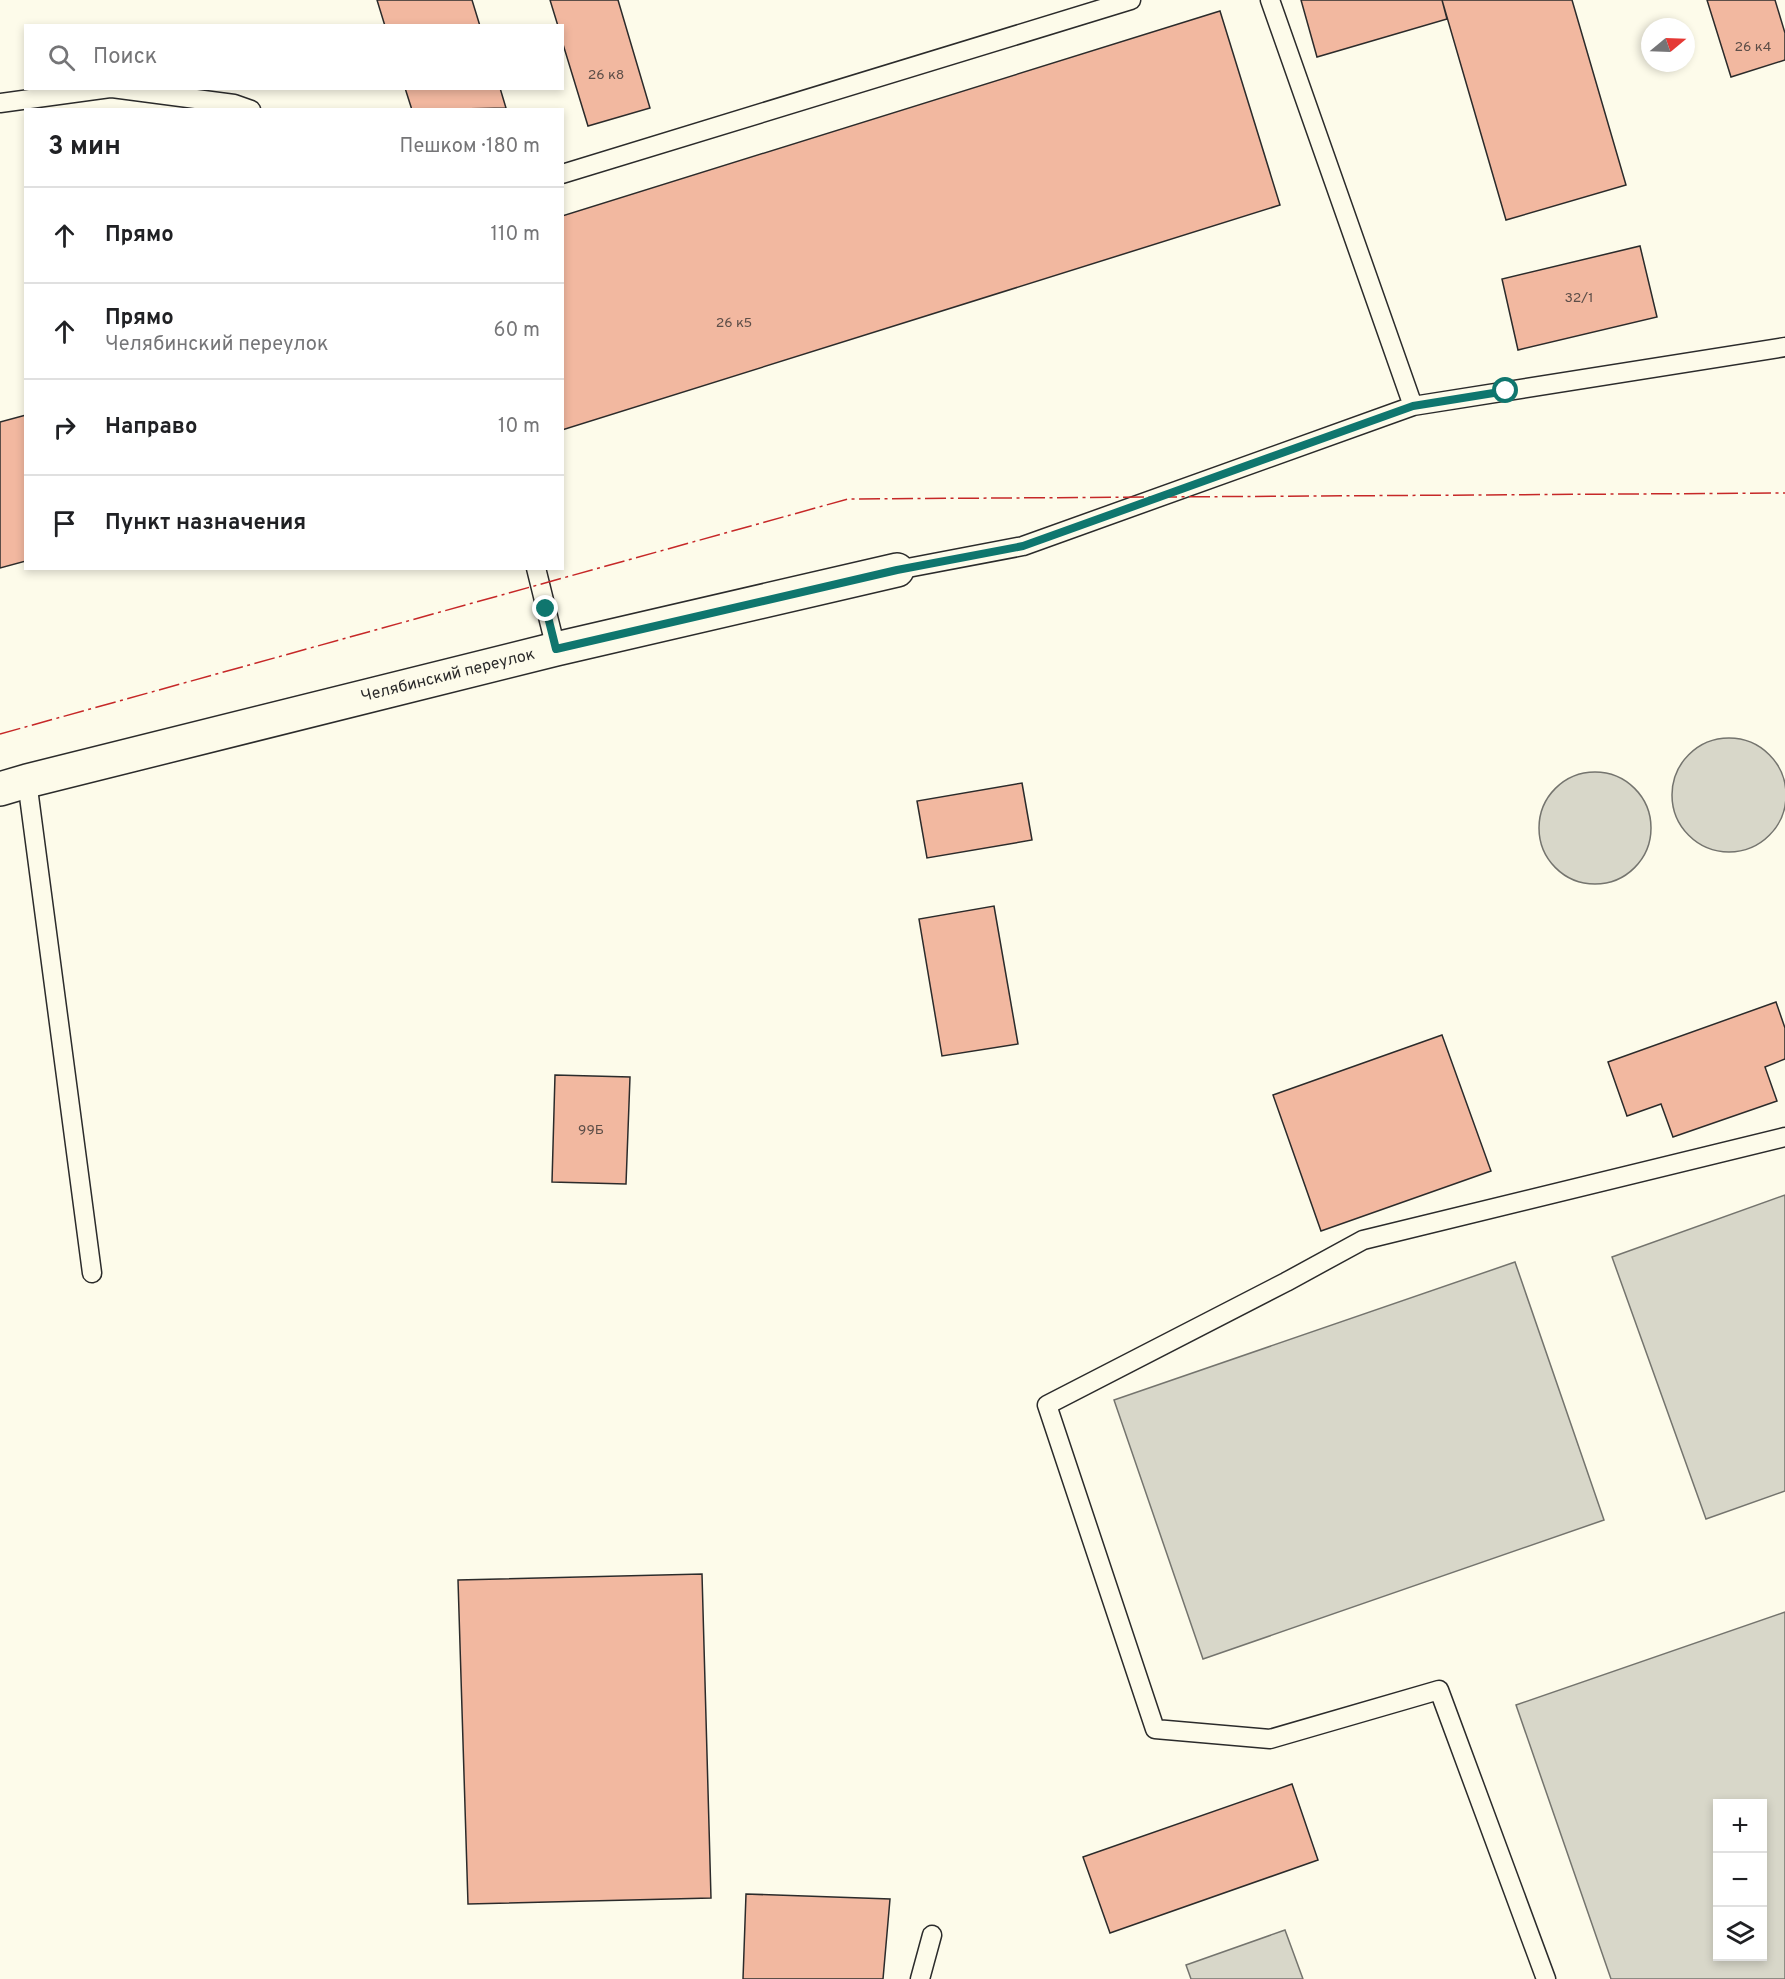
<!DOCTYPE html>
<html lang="ru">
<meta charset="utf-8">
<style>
:root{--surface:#fff;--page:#f6f6f6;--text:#202124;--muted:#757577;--line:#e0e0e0}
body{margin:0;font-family:Overpass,sans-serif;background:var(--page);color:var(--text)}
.controls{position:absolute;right:18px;bottom:18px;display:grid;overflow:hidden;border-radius:0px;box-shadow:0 3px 9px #0003}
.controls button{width:54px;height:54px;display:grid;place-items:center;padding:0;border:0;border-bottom:2px solid var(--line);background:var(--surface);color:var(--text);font:30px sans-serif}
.compass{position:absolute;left:1641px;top:18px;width:54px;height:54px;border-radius:50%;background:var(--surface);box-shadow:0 3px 9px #0003;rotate:71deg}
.stop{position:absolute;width:18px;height:18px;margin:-14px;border:4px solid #0f766e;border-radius:50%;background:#fff}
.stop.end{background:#0f766e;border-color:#fff;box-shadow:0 2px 6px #0008}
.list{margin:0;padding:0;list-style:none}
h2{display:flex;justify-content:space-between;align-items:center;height:78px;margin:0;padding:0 24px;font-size:26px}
h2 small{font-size:20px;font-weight:400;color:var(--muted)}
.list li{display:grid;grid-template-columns:39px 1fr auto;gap:18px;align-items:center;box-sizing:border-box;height:96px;padding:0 24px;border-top:2px solid var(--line)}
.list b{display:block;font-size:22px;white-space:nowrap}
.list p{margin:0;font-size:20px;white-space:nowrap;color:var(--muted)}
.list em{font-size:20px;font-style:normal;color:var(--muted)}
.icon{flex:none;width:33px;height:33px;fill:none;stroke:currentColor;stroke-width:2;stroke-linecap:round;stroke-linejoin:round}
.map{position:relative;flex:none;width:1785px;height:1979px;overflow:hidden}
.search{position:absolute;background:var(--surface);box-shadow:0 3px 9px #0003;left:24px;top:24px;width:540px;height:66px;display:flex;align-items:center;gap:15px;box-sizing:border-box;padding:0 21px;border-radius:0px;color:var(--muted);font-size:22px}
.panel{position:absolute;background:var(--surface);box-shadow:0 3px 9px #0003;left:24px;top:108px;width:540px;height:462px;border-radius:0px}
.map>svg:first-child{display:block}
.water{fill:#d8d7c9;stroke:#74746e;stroke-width:1.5;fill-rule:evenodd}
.building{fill:#f2b8a0;stroke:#2b2b2b;stroke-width:1.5}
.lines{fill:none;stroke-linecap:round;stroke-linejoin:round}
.lane-casing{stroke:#2b2b2b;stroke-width:21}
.street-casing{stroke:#2b2b2b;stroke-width:36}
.lane{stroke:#fdfbea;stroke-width:18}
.street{stroke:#fdfbea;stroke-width:33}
.power{stroke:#c62828;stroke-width:1.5;stroke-dasharray:21 4.5 3 4.5;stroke-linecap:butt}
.route{stroke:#0f766e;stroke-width:8}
.labels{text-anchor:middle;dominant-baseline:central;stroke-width:4.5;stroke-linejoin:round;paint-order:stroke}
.number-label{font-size:14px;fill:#5d4e48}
.street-label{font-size:16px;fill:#2b2b2b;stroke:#fdfbea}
</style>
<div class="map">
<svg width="1785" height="1979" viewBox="0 0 1785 1979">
<rect width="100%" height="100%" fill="#fdfbea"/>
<path class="water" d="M1672 795a57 57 0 1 1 114 0a57 57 0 1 1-114 0Z
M1539 828a56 56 0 1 1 112 0a56 56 0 1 1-112 0Z
M1785,1195V1491L1706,1519L1612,1257Z
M1515,1262L1604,1520L1203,1659L1114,1400Z
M1785,1612V1979H1611L1516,1705ZM1718,1804H1762V1956H1718Z
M1285,1930L1303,1979H1191L1186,1965Z"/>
<path class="building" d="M377,0H472L480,26H385Z
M550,0H618L650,108L588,126L562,41V26H558Z
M1301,0H1442L1447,19L1317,57Z
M1442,0H1572L1626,185L1506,220Z
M1707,0H1775L1785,33V60L1731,77Z
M1220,11L1280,205L562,430V216Z
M405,88H500L506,108L412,110Z
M1640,246L1657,317L1518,350L1502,279Z
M26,415V561L0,568V422Z
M1022,783L1032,840L927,858L917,801Z
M994,906L1018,1044L942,1056L919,919Z
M1776,1002L1785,1028V1059L1765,1067L1777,1101L1673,1137L1661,1104L1627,1116L1608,1062Z
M1442,1035L1491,1171L1321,1231L1273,1095Z
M555,1075L630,1077L626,1184L552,1182Z
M702,1574L711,1898L468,1904L458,1580Z
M1292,1784L1318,1860L1110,1933L1083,1857Z
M746,1894L890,1899L883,1979H743Z"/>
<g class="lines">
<g class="lane-casing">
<path id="lane" d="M1270,0L1413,406
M112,88L234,104L251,110
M0,103L110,88
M562,174L1131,0
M536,568L556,649
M897,570L1023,546L1413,406L1785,347
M27,781L92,1273
M920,1979L932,1935
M1546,1979L1439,1690L1270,1739L1155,1729L1047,1405L1286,1282L1363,1240L1785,1137"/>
</g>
<g class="street-casing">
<path id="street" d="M0,789L27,781L556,649L897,570"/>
</g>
<use href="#lane" class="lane"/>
<use href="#street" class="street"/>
<path class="power" d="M0,734L848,499L1785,493"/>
</g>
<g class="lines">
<path class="route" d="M546,609L556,649L897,570L1023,546L1413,406L1506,391"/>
</g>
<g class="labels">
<g class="number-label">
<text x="1753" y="47">26 к4</text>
<text x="606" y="75">26 к8</text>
<text x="1579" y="298">32/1</text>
<text x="734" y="323">26 к5</text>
<text x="591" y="1130">99Б</text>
</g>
<g class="street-label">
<text transform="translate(448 676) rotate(-14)">Челябинский переулок</text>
</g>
</g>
</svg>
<div class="controls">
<button>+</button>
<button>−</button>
<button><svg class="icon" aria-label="layers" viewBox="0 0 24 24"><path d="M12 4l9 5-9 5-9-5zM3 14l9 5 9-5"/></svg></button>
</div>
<svg class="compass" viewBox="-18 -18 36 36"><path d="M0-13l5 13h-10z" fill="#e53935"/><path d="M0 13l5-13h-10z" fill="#757577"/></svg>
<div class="stop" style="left:1506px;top:391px"></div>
<div class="stop end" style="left:546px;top:609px"></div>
<div class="search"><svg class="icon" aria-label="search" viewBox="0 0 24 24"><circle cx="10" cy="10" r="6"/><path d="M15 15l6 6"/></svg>Поиск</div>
<section class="panel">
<h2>3 мин<small>Пешком · 180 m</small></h2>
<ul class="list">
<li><svg class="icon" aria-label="ahead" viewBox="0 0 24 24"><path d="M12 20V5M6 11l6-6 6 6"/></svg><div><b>Прямо</b></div><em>110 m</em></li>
<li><svg class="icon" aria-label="ahead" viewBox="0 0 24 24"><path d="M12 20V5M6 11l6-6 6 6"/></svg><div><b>Прямо</b><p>Челябинский переулок</p></div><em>60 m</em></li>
<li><svg class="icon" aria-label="right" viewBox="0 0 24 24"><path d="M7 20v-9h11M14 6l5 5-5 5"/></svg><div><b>Направо</b></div><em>10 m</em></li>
<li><svg class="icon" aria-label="arrive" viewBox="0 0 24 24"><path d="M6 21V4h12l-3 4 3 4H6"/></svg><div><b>Пункт назначения</b></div></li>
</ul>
</section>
</div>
